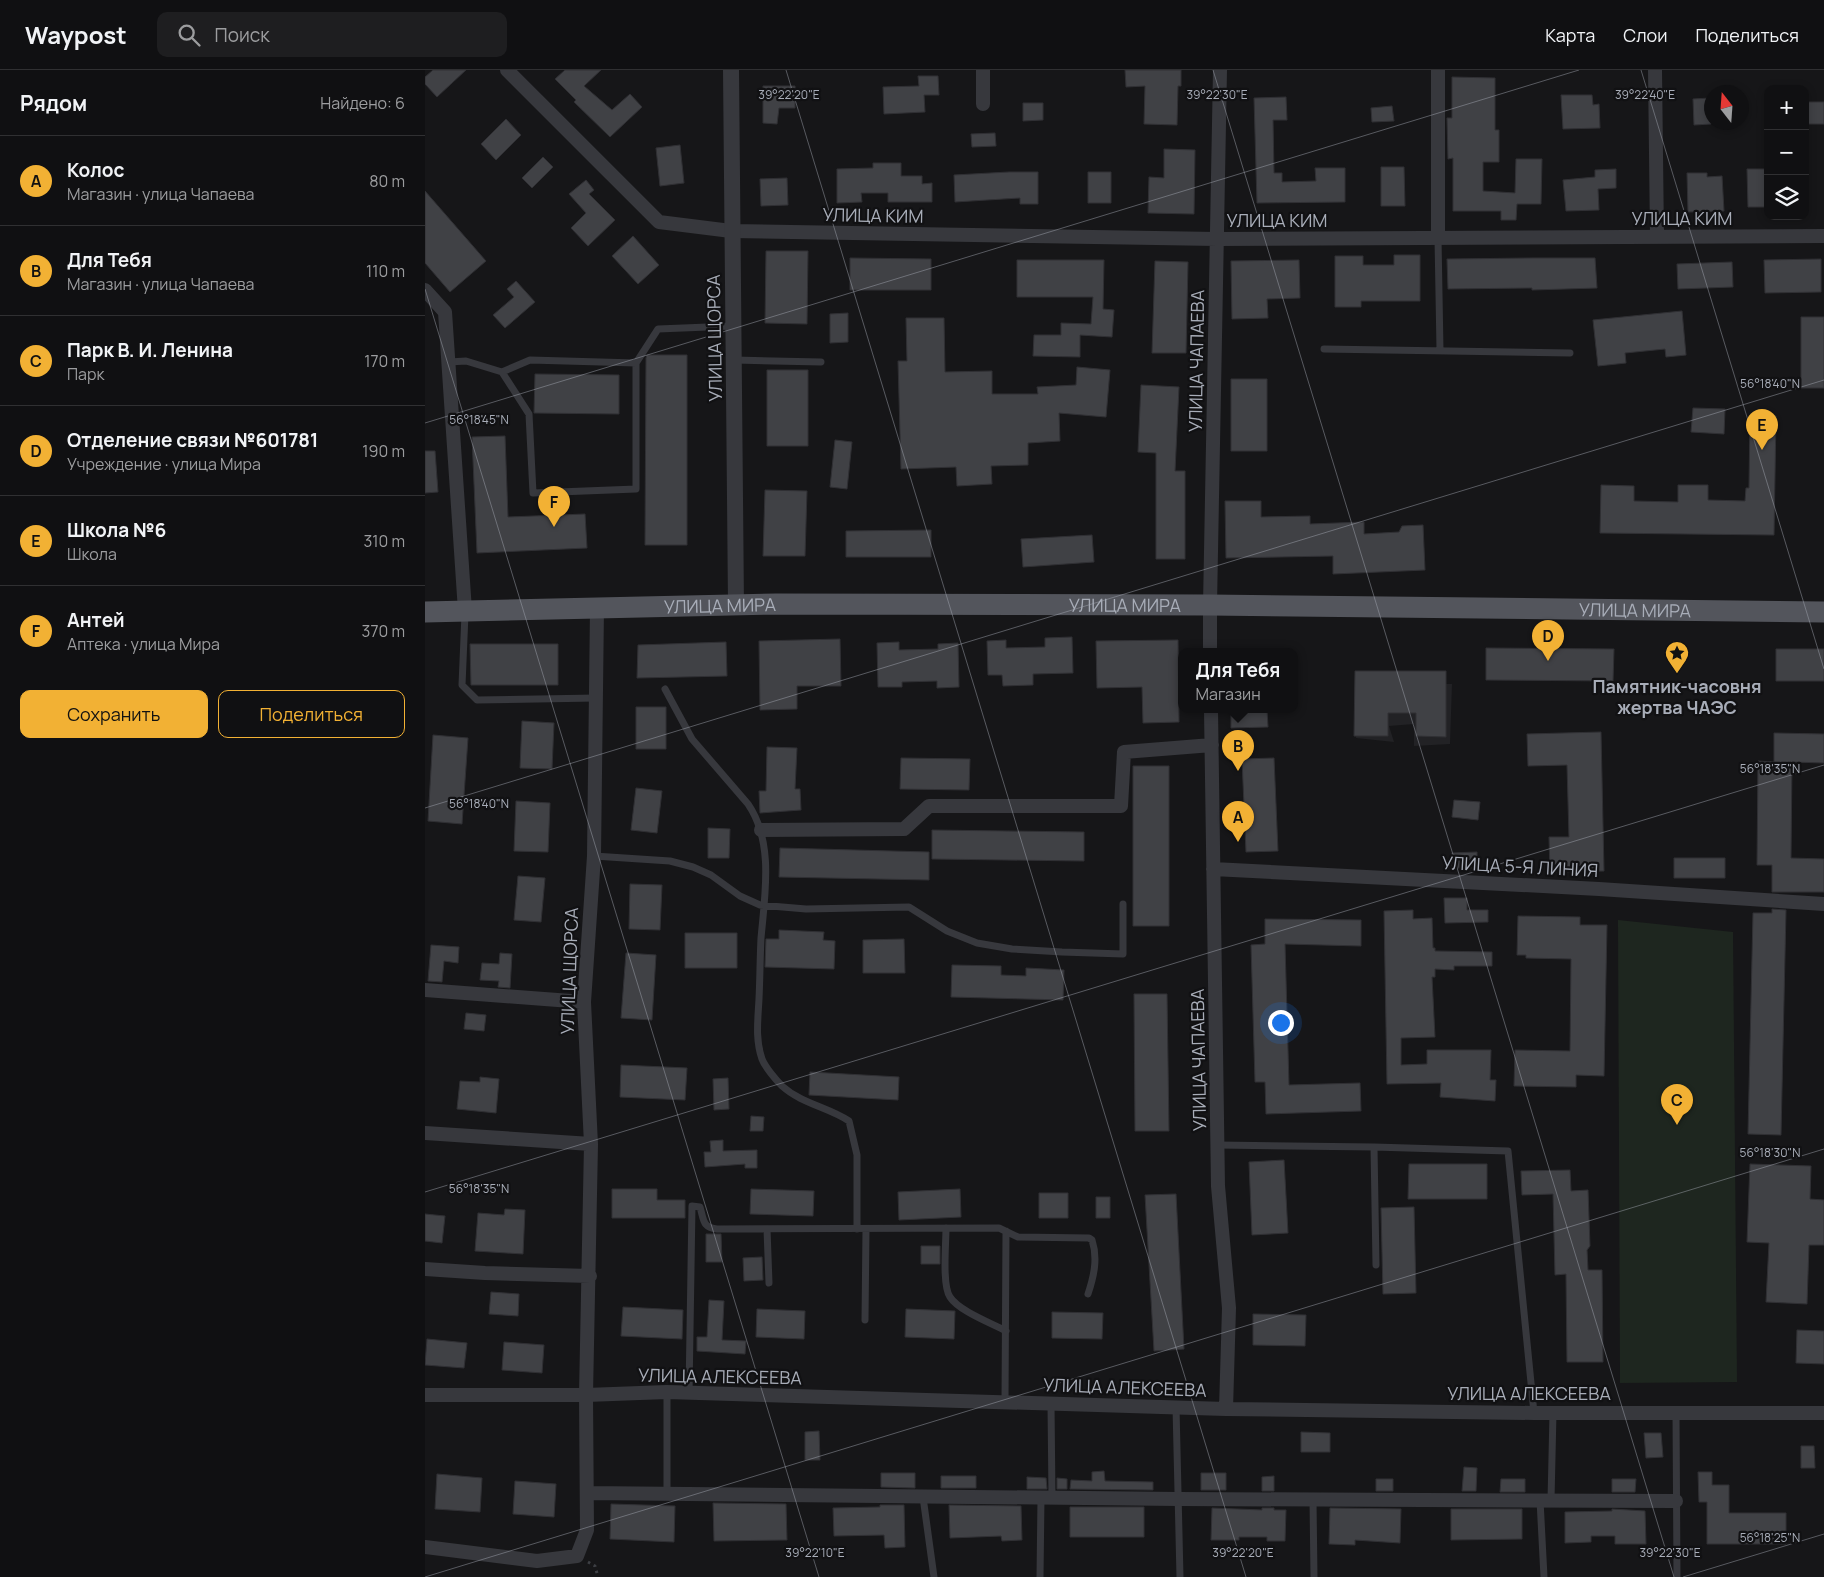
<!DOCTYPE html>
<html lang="ru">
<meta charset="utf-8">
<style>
:root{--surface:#101012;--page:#1e1e20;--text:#f1f3f6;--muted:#9c9d9f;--line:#303032;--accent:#f2b134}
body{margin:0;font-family:Manrope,sans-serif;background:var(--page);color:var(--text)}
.controls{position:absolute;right:15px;top:15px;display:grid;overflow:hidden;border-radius:10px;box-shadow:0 2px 8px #0003}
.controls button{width:45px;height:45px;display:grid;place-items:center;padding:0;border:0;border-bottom:1px solid var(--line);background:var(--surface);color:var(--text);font:25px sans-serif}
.compass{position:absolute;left:1279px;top:15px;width:45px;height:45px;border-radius:50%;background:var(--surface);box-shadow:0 2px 8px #0003;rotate:343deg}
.you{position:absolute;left:855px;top:952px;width:18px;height:18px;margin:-12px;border:4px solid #fff;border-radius:50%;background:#1a73e8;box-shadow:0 0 0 8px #1a73e833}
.badge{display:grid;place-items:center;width:32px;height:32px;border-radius:50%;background:var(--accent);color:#111;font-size:16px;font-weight:700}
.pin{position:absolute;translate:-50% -41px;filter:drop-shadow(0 1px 2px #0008)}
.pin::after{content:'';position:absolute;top:26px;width:18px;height:15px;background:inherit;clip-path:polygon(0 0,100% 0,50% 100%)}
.popup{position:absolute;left:753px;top:578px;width:120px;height:65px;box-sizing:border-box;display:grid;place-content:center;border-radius:10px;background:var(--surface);filter:drop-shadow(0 1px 4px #0005);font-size:16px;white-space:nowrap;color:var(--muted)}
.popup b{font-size:19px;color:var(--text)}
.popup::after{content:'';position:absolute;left:50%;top:100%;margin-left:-10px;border:10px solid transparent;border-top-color:var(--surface)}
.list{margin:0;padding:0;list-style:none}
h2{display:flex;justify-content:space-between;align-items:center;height:65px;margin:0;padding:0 20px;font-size:21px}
h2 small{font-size:16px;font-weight:400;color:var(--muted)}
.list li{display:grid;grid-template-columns:32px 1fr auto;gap:15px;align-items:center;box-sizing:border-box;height:90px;padding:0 20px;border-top:1px solid var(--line)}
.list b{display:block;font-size:19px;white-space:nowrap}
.list p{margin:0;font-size:16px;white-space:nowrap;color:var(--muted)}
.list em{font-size:16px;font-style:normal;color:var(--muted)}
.actions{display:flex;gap:10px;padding:15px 20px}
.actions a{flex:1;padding:11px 0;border:1px solid var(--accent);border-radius:10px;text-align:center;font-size:18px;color:var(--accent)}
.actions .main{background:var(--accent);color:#111}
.icon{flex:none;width:28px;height:28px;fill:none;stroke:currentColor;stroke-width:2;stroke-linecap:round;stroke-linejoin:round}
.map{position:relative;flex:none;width:1399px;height:1507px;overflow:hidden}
header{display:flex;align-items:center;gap:30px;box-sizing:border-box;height:70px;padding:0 25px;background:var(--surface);border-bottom:1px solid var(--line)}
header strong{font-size:24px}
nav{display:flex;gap:28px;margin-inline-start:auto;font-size:18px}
.search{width:350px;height:45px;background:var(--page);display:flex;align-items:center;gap:12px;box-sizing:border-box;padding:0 18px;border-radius:10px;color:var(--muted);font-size:19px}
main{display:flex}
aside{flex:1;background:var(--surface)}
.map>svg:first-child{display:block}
.built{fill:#222225}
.green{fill:#1e261f}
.building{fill:#404145;stroke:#303034}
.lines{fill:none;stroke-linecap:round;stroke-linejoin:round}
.path{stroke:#3d3f44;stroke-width:3;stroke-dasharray:2.5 4;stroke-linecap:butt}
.service{stroke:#37383d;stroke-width:7}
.minor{stroke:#37383d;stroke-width:14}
.tertiary{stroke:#37383d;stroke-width:16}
.primary{stroke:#53555c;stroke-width:21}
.ticks{fill:none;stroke:#a8adb8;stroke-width:1;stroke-opacity:0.45}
.labels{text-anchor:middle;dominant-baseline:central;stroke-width:4.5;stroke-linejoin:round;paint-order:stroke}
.street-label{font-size:18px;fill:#a8adb8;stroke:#111113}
.poi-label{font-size:18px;font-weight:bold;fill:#a8adb8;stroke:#111113}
.ticks-label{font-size:12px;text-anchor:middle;fill:#a8adb8;stroke:#111113;stroke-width:4.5;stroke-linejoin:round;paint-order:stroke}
</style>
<header>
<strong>Waypost</strong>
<div class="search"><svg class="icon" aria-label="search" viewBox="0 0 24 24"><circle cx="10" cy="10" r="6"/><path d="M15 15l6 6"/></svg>Поиск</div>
<nav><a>Карта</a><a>Слои</a><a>Поделиться</a></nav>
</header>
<main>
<aside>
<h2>Рядом<small>Найдено: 6</small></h2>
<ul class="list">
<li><span class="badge">A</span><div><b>Колос</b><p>Магазин · улица Чапаева</p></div><em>80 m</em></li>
<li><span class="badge">B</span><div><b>Для Тебя</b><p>Магазин · улица Чапаева</p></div><em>110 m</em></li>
<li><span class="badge">C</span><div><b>Парк В. И. Ленина</b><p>Парк</p></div><em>170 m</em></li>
<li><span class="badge">D</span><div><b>Отделение связи №601781</b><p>Учреждение · улица Мира</p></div><em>190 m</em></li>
<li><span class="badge">E</span><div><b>Школа №6</b><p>Школа</p></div><em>310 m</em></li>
<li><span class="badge">F</span><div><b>Антей</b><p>Аптека · улица Мира</p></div><em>370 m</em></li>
</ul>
<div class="actions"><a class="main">Сохранить</a><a>Поделиться</a></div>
</aside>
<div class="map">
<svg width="1399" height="1507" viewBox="0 0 1399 1507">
<rect width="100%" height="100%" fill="#161618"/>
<path class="built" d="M932,613L1027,614L1025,674L989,676V654L964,656L969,672L931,668Z"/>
<path class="green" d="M1193,850L1308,862L1312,1312L1195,1313Z"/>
<path class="building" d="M8,0H41L12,27L0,14V7Z
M140,0H176L159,16L187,40L205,24L217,37L185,67L149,32L151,30L130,9Z
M700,0H756V16H753L752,55L719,54L720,16L701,17Z
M493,6H513L514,25H499L500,42L459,44L458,17L494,16Z
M1027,7L1070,8V60H1074V92H1058V121L1090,123L1091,89H1117L1116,134H1092L1091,150H1076V141H1028V88L1023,89L1022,48H1027Z
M338,16H370V38H354L352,54L338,53Z
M1136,25H1167L1168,35L1174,34L1175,58L1138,59Z
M861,27L862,50H848L849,103H857V112L891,111L890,98H920V132L832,133L829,28Z
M1286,28V54L1269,55L1268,29Z
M1380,32H1399V54H1380Z
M598,33H618V50L598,51Z
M967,36L969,51L947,52L946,38Z
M81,49L96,65L71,90L56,74Z
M570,63L571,76L547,77L546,64Z
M255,75L259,113L235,116L231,78Z
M739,79L770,80L769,144L723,143L724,107L739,108Z
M118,87L128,97L107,118L97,108Z
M448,93H476V106H497V114L507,113V132H463V123H436L437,132L412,133V99L448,98Z
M956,97H979L980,136H956Z
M1191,99V118L1173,119L1174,140L1141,141L1138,110L1170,107V100Z
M1322,99H1343V137H1323Z
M584,102H613V134H595V128L530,132L529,105Z
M663,102H686V133H663Z
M1262,103H1282V107L1297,106L1299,141L1263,142Z
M362,108L363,135L336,136L335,109Z
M161,110L169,120L164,124L190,150L163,176L146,158L161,143L144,124Z
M0,121L61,191L25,222L0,193Z
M208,166L234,195L213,214L187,186Z
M341,181H383L382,254L340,253Z
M969,185H995V231H936V237H910V186H938V195H969Z
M425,188L506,189V220H425Z
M1107,188H1170L1172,218L1107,220V218L1023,219L1022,189Z
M1396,189V222L1340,223L1339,190Z
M592,190H679L678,239L689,240L687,267L655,265V287L608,286L609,265H636V253L666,254L668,227H592Z
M874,190L875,228L842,229L843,248L807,249L806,191Z
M730,191L763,192L761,283H727Z
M1307,192L1308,217L1253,219L1252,194Z
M91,211L110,232L80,258L68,245L89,227L82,219Z
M1257,241L1261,285L1241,287L1240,279L1200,283L1201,293L1173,296L1168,250Z
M423,243V272L405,273V244Z
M1376,247H1399V318H1376Z
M481,248H519L520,302L567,301V324H613L612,317L651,315L652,297L685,300L681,347L634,343L635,371L603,373V395L566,396L567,414L532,416L531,397L476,399L473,291H482Z
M222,285H262V475H220L221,288Z
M342,300H383V376H342Z
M110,304L194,305V344L109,343Z
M806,309H842V381H806Z
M716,315L754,317L750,401H760V489H731V383L713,382Z
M1268,338L1300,339L1299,364L1266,362Z
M1325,346H1351L1349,465L1175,463L1176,415L1209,416V431L1253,432V415H1283V430L1320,431L1321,418H1324Z
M80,366L83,447L160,444L162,478L52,483L47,367Z
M410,370L427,372L422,419L405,417Z
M0,381H10L13,422L0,423Z
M340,420L382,421L380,486H338Z
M800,431H836V447L885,446V454L939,452V464L974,462L977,456L998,455L1000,500L908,504V486L801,488Z
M506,460V487H421V461Z
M667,465L669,492L598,497L596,469Z
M647,567L648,603L608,604V615L578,616L577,605H563L562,571L581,570V578L620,577V568Z
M415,569L416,616H372V639L335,640L334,571Z
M753,570L754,652L718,653L717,617L672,618L671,571Z
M301,572L302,606L212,608L213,575Z
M474,572V580L513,579V574L533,573L534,617L512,618V611L477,612V617H453L452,573Z
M45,574H133V615H46Z
M1061,578L1189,579L1188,611L1061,610Z
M1351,579H1399V611H1351Z
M930,601H1021V667L991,666V643H963V666H929Z
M211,637H241V679H211Z
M806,640H842L843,657L806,658Z
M97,651L129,653L127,699L95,698Z
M1176,662L1179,801L1125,802L1124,767H1144L1142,695L1103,696L1102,664Z
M1349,663L1399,664V693L1367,692L1366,788L1399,789V822H1347V795H1332L1333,691L1349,692Z
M8,665L43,668L37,754L3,751Z
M342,677L372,678L370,719H375L376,740L335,743L334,721H341Z
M476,688L545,689L544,720L475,719Z
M849,688L853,781L821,782L817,689Z
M708,696H744V856H708Z
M211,718L237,721L232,763L206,760Z
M1029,730L1055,732L1053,750L1027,747Z
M91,731L125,733L123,782L89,781Z
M283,758L305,759L304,788H283Z
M507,760L659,762V791L507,789Z
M355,778L504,782V810L354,807Z
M1052,782V798H1027V783Z
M1249,788H1300V808H1249Z
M93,806L120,808L116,852L89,850Z
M205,814L237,815L235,860L204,859Z
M1019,828H1042V840H1063V852L1020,853Z
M1347,839L1361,840L1356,1065L1323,1064L1328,843H1347Z
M988,840V849L1007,848L1008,878H1010V881L1067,882V896H1029V900L1010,899V907H1007L1010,967L976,968V995L1002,994V980H1066L1065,1010H1071L1070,1031L1015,1027L1016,1013L962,1014L959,841Z
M1093,846L1155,847V855H1182L1179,1006L1151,1005V1017L1089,1016L1090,980L1145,981L1146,889L1101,888V885H1092Z
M840,849L936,850V876L860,874L864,1015L935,1013L936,1041L841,1044L840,1012H830L826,875L840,874Z
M354,860L399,862L398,870L410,871L409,899L340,897L341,869H354Z
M260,863H312V898H260Z
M479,869L480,903H438V870Z
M6,875L34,877L33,893L19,891L17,912L3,911Z
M75,883L87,884L85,918L73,917L74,911L55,910L57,893L74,894Z
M201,883L231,885L227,950L196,948Z
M527,895L576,896V905L601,906V898L639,900L638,930L526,927Z
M709,924H742L744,1061H710Z
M41,943L61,945L59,961L39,959Z
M196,995L262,998L260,1030L195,1027Z
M385,1002L474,1007L473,1030L384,1025Z
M55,1007L74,1009L71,1043L32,1039L35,1011L55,1012Z
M303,1008L304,1039L289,1040L288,1009Z
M326,1046L339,1047L338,1061H325Z
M298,1070V1081L332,1080V1098H320V1094L280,1097L279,1082H286L285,1071Z
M859,1090L863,1163L827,1165L824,1092Z
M984,1094H1062V1129H983Z
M1325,1094L1386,1096L1385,1129L1399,1130V1175H1384L1382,1234L1341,1232L1344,1173L1322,1172Z
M1145,1100L1146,1121L1163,1120L1165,1176L1162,1180L1163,1200H1177L1178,1292H1142L1141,1204L1130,1205L1128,1124L1097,1125L1096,1101Z
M187,1119H232V1130H260V1148H187Z
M326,1119L389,1121L388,1146L325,1144Z
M535,1119L536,1147L474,1150L473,1122Z
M614,1123H643V1148H614Z
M751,1124L759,1279L729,1281L720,1125Z
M671,1127H685V1148H671Z
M989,1137L991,1223L958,1224L956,1138Z
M80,1139L100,1140L98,1184L50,1181L53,1143L79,1145Z
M0,1144L20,1146L17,1173L0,1171Z
M281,1164H296L297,1192H281Z
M496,1176H515V1194H496Z
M337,1187L338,1210L319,1211L318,1188Z
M66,1222L94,1224L93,1246L64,1244Z
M284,1230L299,1231L297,1270L321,1271L320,1284L272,1281V1267H282Z
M198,1237L258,1240L257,1269L196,1266Z
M332,1239L380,1241L379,1269L331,1267Z
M481,1239L530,1241L529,1269L480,1267Z
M627,1242L678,1243L677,1269L627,1268Z
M828,1244L881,1245L880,1276L828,1275Z
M1372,1260L1399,1261V1294L1371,1293Z
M2,1269L42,1273L39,1298L0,1295Z
M79,1272L119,1275L117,1303L77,1300Z
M394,1361L395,1390H380V1362Z
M876,1362L905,1363V1382H876Z
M1219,1363H1236L1238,1387L1221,1388Z
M1376,1376H1389L1390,1398H1376Z
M1039,1397L1052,1398L1051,1421H1037Z
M679,1401L680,1411L728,1412V1420L645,1419L646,1410L667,1411V1402Z
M1273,1402H1287V1415H1304V1443H1361V1474H1282V1432H1274Z
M456,1403H490V1418L456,1417Z
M776,1403H801V1420H776Z
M12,1404L57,1408L55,1442L10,1439Z
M516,1406H551V1418H516Z
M849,1406V1421H837V1407Z
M602,1407L621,1408L622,1419H602Z
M632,1408L642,1409V1419H632Z
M951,1409H968V1421H951Z
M1076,1409H1100V1422H1075Z
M1187,1409H1211L1210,1422H1187Z
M90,1411L131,1414L129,1447L88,1444Z
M288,1433L361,1434L362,1470L289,1471Z
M186,1434L250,1436L249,1472L185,1469Z
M455,1435H479L480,1477L460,1478L459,1465L409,1466L408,1438L455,1437Z
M524,1435L596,1436L597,1470L577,1471L576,1466L525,1468Z
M645,1437H719V1467H645Z
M787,1438L837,1440V1438H849V1440H861L860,1471H842V1467H814V1470H786Z
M905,1438L976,1439L975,1473L930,1470V1475L904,1474Z
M1026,1439H1097V1469L1026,1470Z
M1187,1439L1220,1441L1221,1474H1190V1466H1166V1472L1140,1473V1442L1187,1441Z"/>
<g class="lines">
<path class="path" d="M163,1492L170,1496L173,1507"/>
<path class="service" d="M1013,168L1015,280
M899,279L1145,283
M310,290L396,292
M24,292L41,291L77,302L105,290L211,293L233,259L308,256
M77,302L104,344L108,423L211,419V293
M40,544L37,615L52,630L171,628
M240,619L267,669L323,734C349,772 340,824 336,868C335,888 335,908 334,929C333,949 330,969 337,989C340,997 351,1010 357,1016C377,1034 403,1037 424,1051L432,1085V1159
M169,786L245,791L268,797L286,805L315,826L335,835L381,839L484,837L522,861L552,873L587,879L637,882L698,884V834
M793,1075L949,1077L951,1195
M949,1077L1083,1081L1109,1343
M521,1158C521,1174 517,1215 525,1227C534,1241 566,1253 581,1261
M342,1159L344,1213
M440,1250L441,1159
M242,1322V1423
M264,1323L267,1136L275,1137C279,1150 277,1157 292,1159L574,1158L593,1167L664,1168L667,1170C673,1188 669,1206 663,1224
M580,1332L581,1161
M626,1334L627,1428
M751,1337L755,1507
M1251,1343L1252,1507
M498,1427L509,1507
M888,1430L889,1507
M1115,1430L1119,1507
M1126,1430L1128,1343
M615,1507L616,1428"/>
<path class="minor" d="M82,0L234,152L306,161L792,169L1399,166
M558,0V34
M1013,0V168
M1230,0L1232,167
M0,220L20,242L40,541
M785,582V535L795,0
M786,640L793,1116L804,1238L801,1339
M336,760L479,759L504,736H696L699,682L787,675
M788,799L1174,819L1399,834
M0,920L159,932
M0,1063L166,1074
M0,1199L60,1203L165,1206
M0,1325H161L242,1322L801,1339L1109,1343H1399
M162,1423L753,1429L1251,1431
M0,1477L112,1491L152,1486L162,1460L161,1325L166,1074L159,932L169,786L172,538"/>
<path class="tertiary" d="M306,0C306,178 311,357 311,535"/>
<path class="primary" id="s1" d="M0,542L351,534L785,535L1399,542"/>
</g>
<path class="ticks" d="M361,0L821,1507M788,0L1249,1507M1216,0L1399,599M0,219L394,1507M0,353L1154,0M0,738L1399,310M0,1122L1399,695M0,1507L1399,1079M1258,1507L1399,1464"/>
<defs>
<g id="sight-pin" transform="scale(1.25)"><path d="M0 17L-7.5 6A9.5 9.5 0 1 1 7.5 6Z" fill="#f2b134" stroke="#111113"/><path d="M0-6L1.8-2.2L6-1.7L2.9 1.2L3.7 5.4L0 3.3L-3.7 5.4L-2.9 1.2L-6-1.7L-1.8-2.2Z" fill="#111"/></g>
</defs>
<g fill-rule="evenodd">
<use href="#sight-pin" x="1252" y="583"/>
</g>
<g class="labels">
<g class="street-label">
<text transform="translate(448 145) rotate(1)">УЛИЦА КИМ</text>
<text x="1257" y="148">УЛИЦА КИМ</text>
<text x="852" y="150">УЛИЦА КИМ</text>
<text transform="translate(289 268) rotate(-91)">УЛИЦА ЩОРСА</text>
<text transform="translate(771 291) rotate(-89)">УЛИЦА ЧАПАЕВА</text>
<text stroke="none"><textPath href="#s1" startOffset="700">УЛИЦА МИРА</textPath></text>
<text stroke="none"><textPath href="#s1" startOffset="295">УЛИЦА МИРА</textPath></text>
<text stroke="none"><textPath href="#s1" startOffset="1210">УЛИЦА МИРА</textPath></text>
<text transform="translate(1095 796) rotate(3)">УЛИЦА 5-Я ЛИНИЯ</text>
<text transform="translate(144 901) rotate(-88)">УЛИЦА ЩОРСА</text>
<text transform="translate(773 990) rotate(-91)">УЛИЦА ЧАПАЕВА</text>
<text transform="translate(295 1306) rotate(1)">УЛИЦА АЛЕКСЕЕВА</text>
<text transform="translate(700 1317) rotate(2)">УЛИЦА АЛЕКСЕЕВА</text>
<text x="1104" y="1323">УЛИЦА АЛЕКСЕЕВА</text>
</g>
<g class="poi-label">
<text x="1252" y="616">Памятник-часовня<tspan x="1252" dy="21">жертва ЧАЭС</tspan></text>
</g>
</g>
<g class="ticks-label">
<text x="364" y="29">39°22'20"E</text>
<text x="792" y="29">39°22'30"E</text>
<text x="1220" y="29">39°22'40"E</text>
<text x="1345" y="318">56°18'40"N</text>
<text x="54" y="354">56°18'45"N</text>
<text x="1345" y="703">56°18'35"N</text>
<text x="54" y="738">56°18'40"N</text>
<text x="1345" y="1087">56°18'30"N</text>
<text x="54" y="1123">56°18'35"N</text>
<text x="1345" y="1472">56°18'25"N</text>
<text x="390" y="1487">39°22'10"E</text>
<text x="818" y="1487">39°22'20"E</text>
<text x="1245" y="1487">39°22'30"E</text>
</g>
</svg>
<div class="controls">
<button>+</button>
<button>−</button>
<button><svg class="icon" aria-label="layers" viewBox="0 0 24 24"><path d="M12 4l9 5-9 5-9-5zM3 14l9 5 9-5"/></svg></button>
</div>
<svg class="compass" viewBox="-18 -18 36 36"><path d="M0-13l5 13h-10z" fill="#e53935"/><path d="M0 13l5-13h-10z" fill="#9c9d9f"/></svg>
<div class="you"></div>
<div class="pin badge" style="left:813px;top:772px">A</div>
<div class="pin badge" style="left:813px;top:701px">B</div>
<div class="popup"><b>Для Тебя</b>Магазин</div>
<div class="pin badge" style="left:1252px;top:1055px">C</div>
<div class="pin badge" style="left:1123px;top:591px">D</div>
<div class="pin badge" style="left:1337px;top:380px">E</div>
<div class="pin badge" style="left:129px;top:457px">F</div>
</div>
</main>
